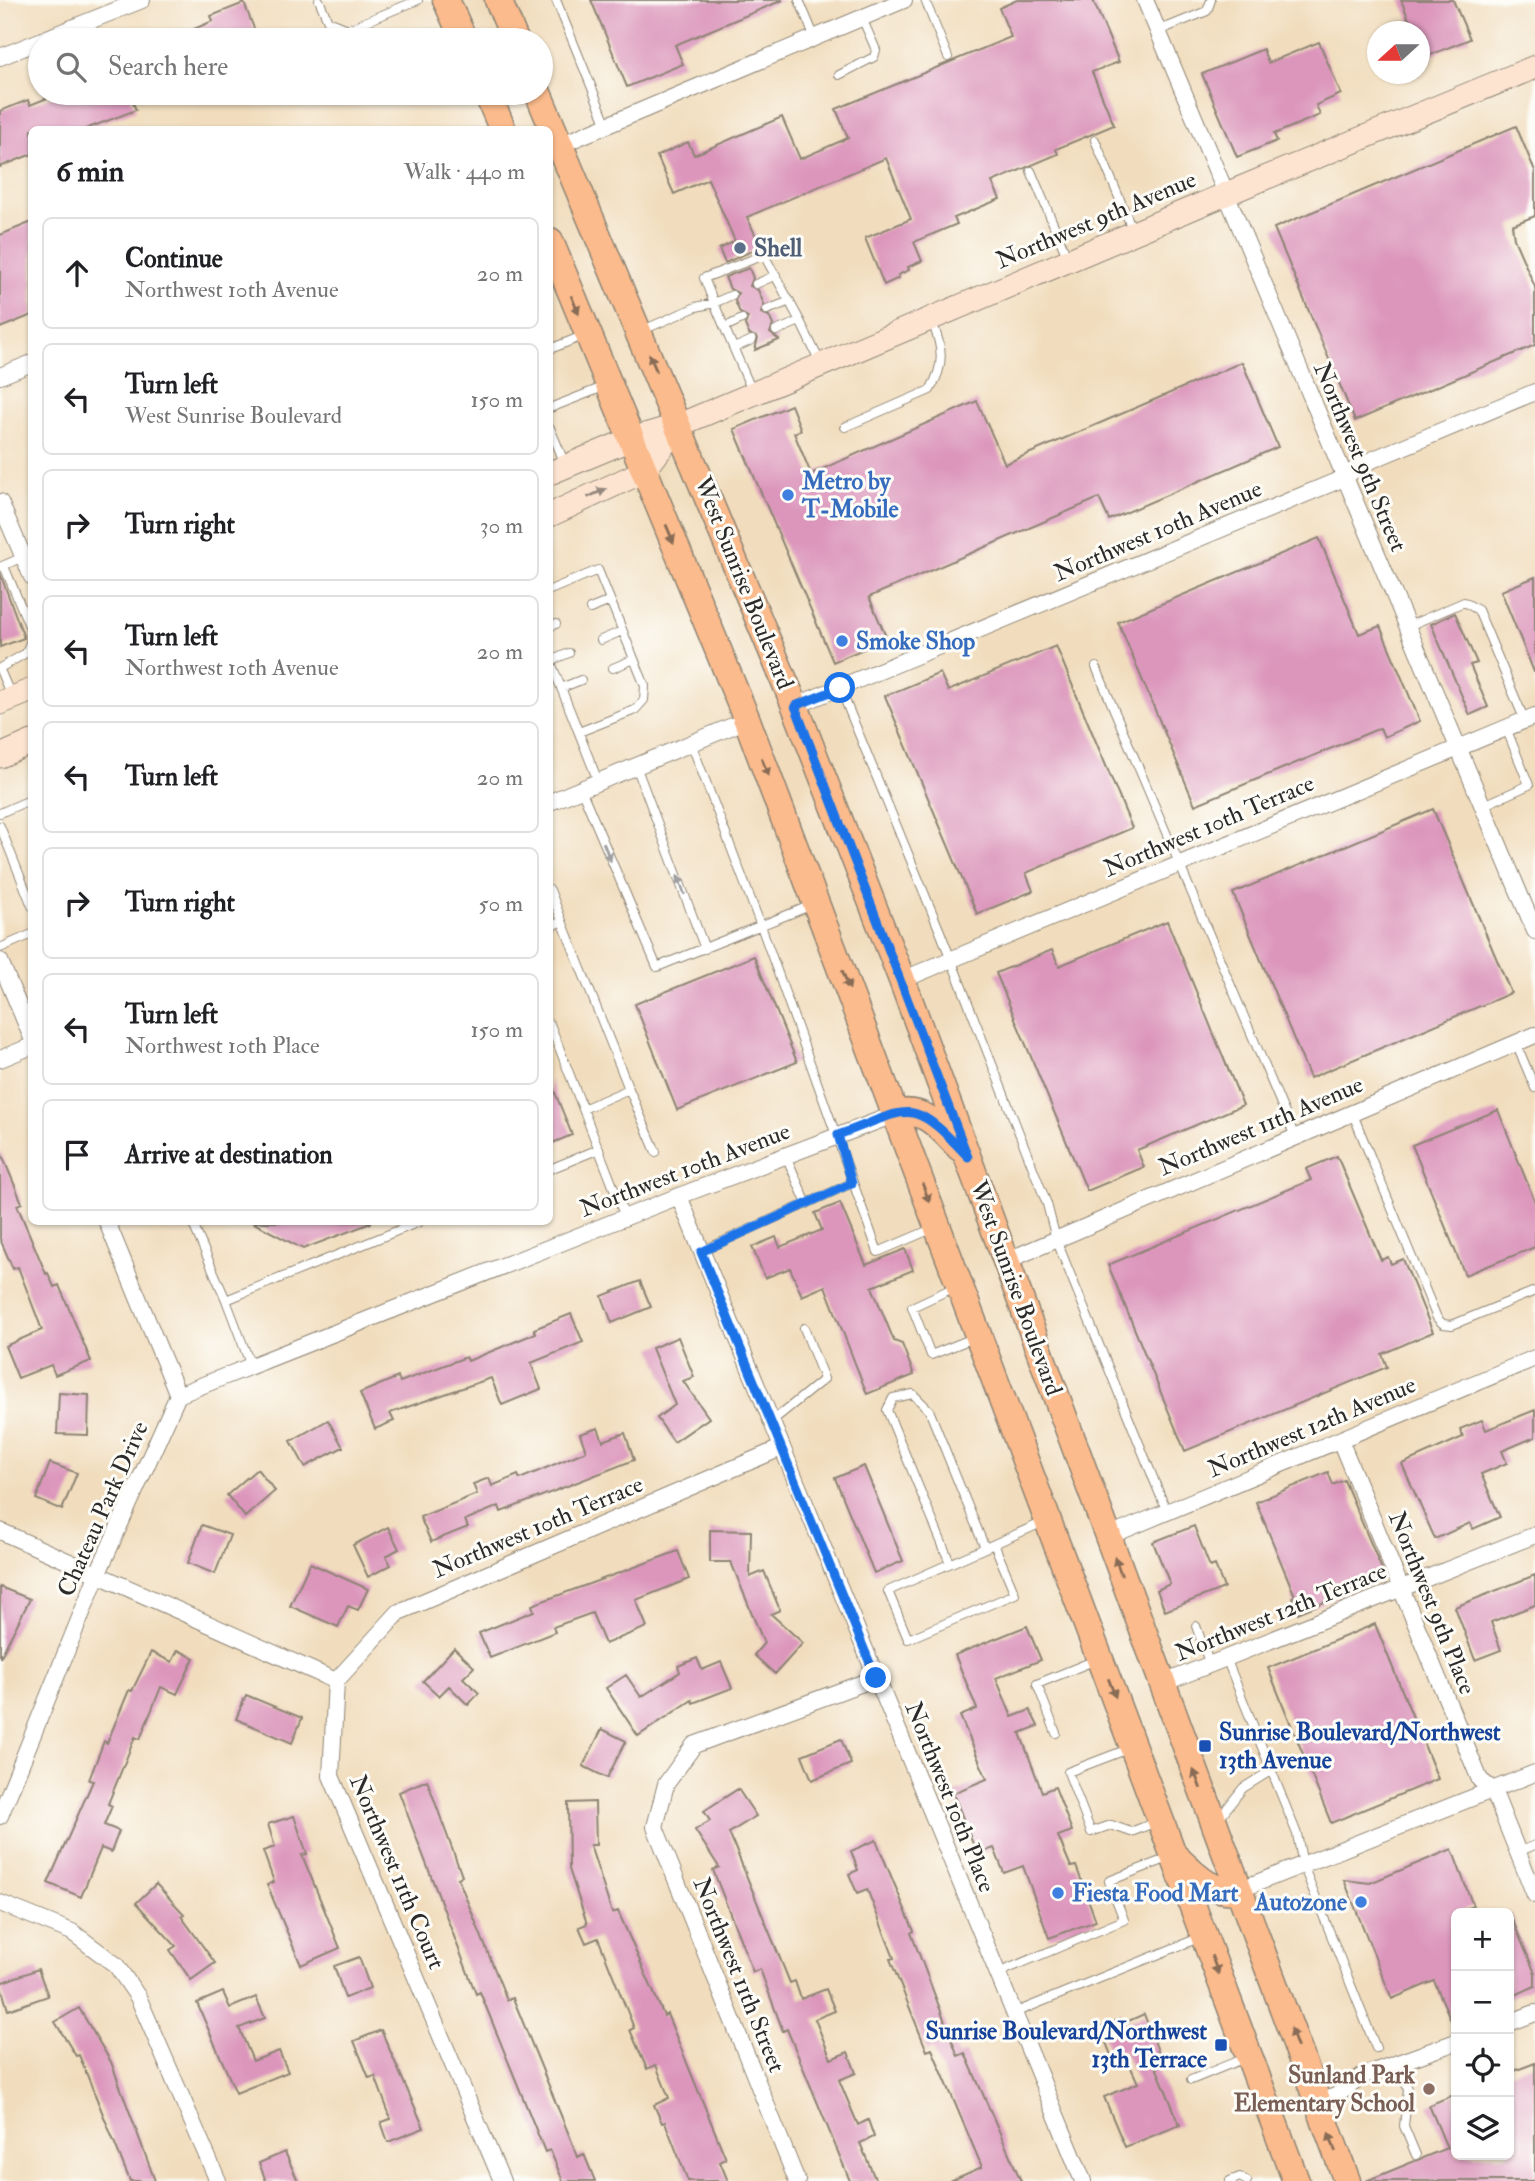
<!DOCTYPE html>
<meta charset="utf-8">
<style>
:root{--surface:#fff;--page:#f6f6f6;--text:#202124;--muted:#757577;--line:#e0e0e0}
body{margin:0;font-family:"IM FELL Double Pica",serif;background:var(--page);color:var(--text)}
.controls{position:absolute;right:21px;bottom:21px;display:grid;overflow:hidden;border-radius:10px;box-shadow:0 2px 5px #0004}
.controls button{width:63px;height:63px;display:grid;place-items:center;padding:0;border:0;border-bottom:2px solid var(--line);background:var(--surface);color:var(--text);font:35px sans-serif}
.compass{position:absolute;left:1367px;top:21px;width:63px;height:63px;border-radius:50%;background:var(--surface);box-shadow:0 2px 5px #0004;rotate:249deg}
.stop{position:absolute;width:21px;height:21px;margin:-16px;border:5px solid #1a73e8;border-radius:50%;background:#fff}
.stop.end{background:#1a73e8;border-color:#fff;box-shadow:0 2px 7px #0008}
.list{margin:0;padding:0;list-style:none}
h2{display:flex;justify-content:space-between;align-items:center;height:91px;margin:0;padding:0 28px;font-size:30px}
h2 small{font-size:23px;font-weight:400;color:var(--muted)}
.list li{display:grid;grid-template-columns:46px 1fr auto;gap:21px;align-items:center;box-sizing:border-box;height:112px;margin:0 14px 14px;padding:0 14px;border:2px solid var(--line);border-radius:10px}
.list b{display:block;font-size:26px;white-space:nowrap}
.list p{margin:0;font-size:23px;white-space:nowrap;color:var(--muted)}
.list em{font-size:23px;font-style:normal;color:var(--muted)}
.icon{flex:none;width:38px;height:38px;fill:none;stroke:currentColor;stroke-width:2;stroke-linecap:round;stroke-linejoin:round}
.map{position:relative;flex:none;width:1535px;height:2181px;overflow:hidden}
.search{position:absolute;background:var(--surface);box-shadow:0 2px 5px #0004;left:28px;top:28px;width:525px;height:77px;display:flex;align-items:center;gap:18px;box-sizing:border-box;padding:0 24px;border-radius:38px;color:var(--muted);font-size:26px}
.panel{position:absolute;background:var(--surface);box-shadow:0 2px 5px #0004;left:28px;top:126px;width:525px;height:1099px;border-radius:10px}
.map>svg:first-child{display:block}
.building{fill:#dc96bc}
.lines{fill:none;stroke-linecap:round;stroke-linejoin:round}
.lane-casing{stroke:#8e8474;stroke-width:10}
.street-casing{stroke:#8e8474;stroke-width:18}
.secondary-casing{stroke:#8e8474;stroke-width:25}
.primary-casing{stroke:#8e8474;stroke-width:29}
.lane{stroke:#fff;stroke-width:8}
.street{stroke:#fff;stroke-width:16}
.secondary{stroke:#fde4d1;stroke-width:23}
.primary{stroke:#fbbb8c;stroke-width:26}
.oneway{fill:#896c57}
.oneway2{fill:#94887e}
.oneway3{fill:#a0a0a0}
.route{stroke:#1a73e8;stroke-width:9}
.service-dot{fill:#5c6f8a;stroke:#fdfcf7;stroke-width:2.5}
.shop-dot{fill:#3f7fe0;stroke:#fdfcf7;stroke-width:2.5}
.transit-dot{fill:#1a4fb4;stroke:#fdfcf7;stroke-width:2.5}
.education-dot{fill:#8d6e63;stroke:#fdfcf7;stroke-width:2.5}
.labels{text-anchor:middle;dominant-baseline:central;stroke-width:6;stroke-linejoin:round;paint-order:stroke}
.street-label{font-size:24px;fill:#2b2b2b;stroke:#fdfcf7}
.service-label{font-size:24px;font-weight:bold;fill:#4e5e75;stroke:#fdfcf7;text-anchor:start}
.shop-label{font-size:24px;font-weight:bold;fill:#366cbe;stroke:#fdfcf7;text-anchor:start}
.transit-label{font-size:24px;font-weight:bold;fill:#164399;stroke:#fdfcf7;text-anchor:start}
.education-label{font-size:24px;font-weight:bold;fill:#785e54;stroke:#fdfcf7;text-anchor:end}
</style>
<div class="map">
<svg width="1535" height="2181" viewBox="0 0 1535 2181">
<rect width="100%" height="100%" fill="#fdfcf7"/>
<filter id="ink" filterUnits="userSpaceOnUse"><feTurbulence type="fractalNoise" baseFrequency=".0143" numOctaves="2"/><feDisplacementMap in="SourceGraphic" scale="14" xChannelSelector="R" yChannelSelector="G"/><feConvolveMatrix kernelMatrix="1 2 1 2 8 2 1 2 1" color-interpolation-filters="sRGB"/></filter>
<filter id="wash" filterUnits="userSpaceOnUse"><feTurbulence type="fractalNoise" baseFrequency=".00686" numOctaves="4" result="noise"/><feDisplacementMap in="SourceGraphic" scale="28" xChannelSelector="R" yChannelSelector="G"/><feGaussianBlur stdDeviation="1.57" result="paint"/><feColorMatrix in="noise" values="0 0 0 0 0 0 0 0 0 0 0 0 0 0 0 0 0 1.4 0 .05"/><feComposite in="paint" operator="in"/></filter>
<g filter="url(#wash)">
<rect width="100%" height="100%" fill="#f1ddbd"/>
<g id="blocks">
<path class="building" d="M591,0H783L675,45L683,64L627,87Z
M1017,0H1093L1119,62L1092,72L1114,125L1056,149L1058,154L992,182L1000,199L954,218L957,224L914,242L922,261L908,267L909,270L898,275L899,278L884,285L865,238L911,219L886,158L747,217L761,247L725,263L719,249L735,241L708,179L674,194L657,156L688,142L694,155L782,117L800,159L848,138L836,109L1011,37L999,8Z
M1401,0H1453L1470,39L1425,57L1419,44V32H1414Z
M244,3L255,31L232,40H168L213,21L211,16Z
M1319,42L1341,94L1316,105L1320,115L1274,134L1277,141L1237,157L1202,74L1263,49L1268,63Z
M60,93H129L136,110L83,130H32V154L0,167V111L28,100L30,105Z
M1516,126L1535,171V216L1512,225L1514,239L1535,287V345L1355,421L1274,228Z
M32,222V315L0,328V235Z
M749,268L753,278L750,286L758,290L764,304L761,313L769,316L773,325L770,333L779,340L755,350L758,338L749,334L745,325L748,317L740,313L735,301L738,293L730,289L725,277Z
M1242,362L1278,447L1109,520L1099,498L869,597L887,639L833,662L734,429L791,405L801,430L794,433L811,474L977,401L1005,464Z
M1319,538L1359,634L1380,626L1420,721L1384,737L1380,728L1195,805L1118,622Z
M0,573L24,638L0,647Z
M1535,577V672H1534L1501,591Z
M1455,613L1477,663L1470,665L1488,707L1470,715L1431,624Z
M1056,646L1132,828L1026,873L1033,891L977,914L885,696L940,673L948,691Z
M1433,809L1511,993L1310,1078L1233,893Z
M1167,921L1243,1105L1137,1150L1144,1167L1087,1191L996,973L1052,950L1059,966Z
M754,956L797,1062L677,1110L635,1004Z
M550,1080L572,1135L550,1144Z
M1498,1110L1535,1202V1247L1465,1275L1412,1145Z
M0,1150L22,1203L17,1205L46,1274L48,1273L54,1287L59,1285L91,1361L55,1375L51,1365L18,1378L5,1346L42,1330L18,1267L13,1269L0,1239Z
M1337,1156L1381,1260L1388,1257L1391,1264L1403,1259L1433,1332L1382,1354L1387,1367L1185,1451L1108,1265L1311,1180L1306,1169Z
M840,1203L866,1265L905,1249L913,1270L872,1287L894,1341L902,1344L914,1375L867,1394L825,1286L802,1296L790,1268L765,1278L752,1247L776,1237L780,1247L822,1230L815,1213Z
M252,1222H371V1223L303,1249Z
M640,1281L651,1307L612,1323L602,1296Z
M571,1314L583,1342L531,1363L541,1389L502,1405L491,1378L390,1413L394,1421L375,1429L360,1393L398,1377L400,1382L466,1357L468,1361L536,1333L534,1329Z
M678,1337L694,1377L683,1381L709,1418L674,1442L657,1418L675,1405L652,1348Z
M59,1393L89,1395L88,1435L57,1434Z
M1535,1410V1437L1502,1451L1507,1463L1481,1474L1500,1517L1473,1529L1470,1523L1435,1539L1402,1464L1463,1437L1460,1429L1482,1420L1486,1430Z
M328,1420L343,1447L305,1467L291,1441Z
M598,1428L603,1441L625,1433L634,1460L501,1512L499,1506L465,1520L468,1527L431,1542L420,1517L477,1494L473,1484L489,1478L492,1486L518,1475L520,1479L586,1451L580,1434Z
M50,1463L77,1473L62,1510L36,1499Z
M864,1466L903,1561L874,1573L835,1478Z
M257,1469L275,1491L245,1517L227,1495Z
M1328,1472L1333,1485L1344,1480L1383,1572L1369,1578L1371,1583L1298,1613L1292,1597L1295,1596L1256,1502Z
M202,1525L230,1535L215,1574L188,1563Z
M1194,1526L1210,1567L1215,1565L1224,1588L1165,1611L1157,1590L1170,1584L1153,1542Z
M388,1527L399,1549L386,1556L391,1565L368,1577L353,1545Z
M710,1530L751,1531L750,1577L764,1571L780,1610L771,1614L803,1643L775,1674L754,1655L764,1643L731,1562H710Z
M678,1551L689,1579L636,1600L647,1627L605,1644L592,1613L553,1627L555,1632L490,1658L479,1633L534,1611L532,1605Z
M310,1563L368,1589L358,1610L348,1606L338,1627L290,1606Z
M1535,1575V1605L1491,1622L1501,1650L1475,1660L1455,1607Z
M0,1587L30,1599L0,1658Z
M1375,1624L1438,1779L1331,1823L1268,1668Z
M1027,1626L1041,1660L996,1678L1012,1717L1030,1710L1038,1726L1020,1733L1042,1792L1055,1787L1072,1831L1058,1836L1071,1867L1076,1866L1096,1921L1049,1938L1023,1866L1004,1873L994,1848L977,1854L953,1793L987,1779L960,1716L977,1709L955,1655Z
M454,1648L474,1667L463,1678L479,1693L468,1705L449,1686L439,1696L423,1681Z
M178,1650L194,1658L177,1694L161,1687L140,1739L135,1737L108,1804L112,1806L104,1825L119,1831L111,1852L101,1848L81,1897L48,1883L93,1781L89,1780L104,1741L107,1743L129,1690L132,1691L151,1652L172,1662Z
M697,1658L702,1670L721,1662L732,1688L693,1703L692,1700L638,1736L606,1688L626,1675L641,1697L680,1672L678,1666Z
M246,1695L302,1718L292,1743L236,1719Z
M602,1729L626,1741L607,1778L583,1766Z
M841,1739L851,1764L812,1780L802,1755Z
M427,1780L462,1876L458,1878L507,2000L513,1998L578,2157L584,2154L595,2181H563L550,2150L545,2152L480,1992L476,1994L399,1792Z
M738,1789L756,1816L729,1833L790,1983L795,1981L801,1999L826,1989L835,2011L815,2019L831,2059L848,2052L856,2073L839,2080L858,2125L868,2120L874,2137L860,2143L876,2181H850L787,2029L783,2031L760,1969L753,1972L713,1870L719,1867L695,1830L710,1821L704,1811Z
M595,1802L596,1845H590L612,1913L618,1911L664,2016L667,2014L726,2159L720,2162L728,2181H688L665,2122L662,2123L654,2105L669,2098L656,2065L647,2069L630,2030L634,2028L598,1938L586,1943L579,1927L587,1924L569,1869L568,1803Z
M294,1816L307,1854L302,1855L340,1948L301,1965L267,1885L274,1882L263,1851L275,1847L268,1824Z
M876,1840L914,1931L911,1933L958,2056L965,2053L1021,2181H950L982,2167L932,2049L927,2051L890,1959L894,1958L867,1889L857,1893L849,1874L858,1870L851,1851Z
M1452,1849L1473,1906L1456,1913V2032L1434,1981L1392,1999L1344,1880L1370,1883Z
M156,1884L184,1914L181,1916L215,1963L191,1980L170,1950L176,1946L136,1903Z
M1509,1912L1535,1973V1986L1509,1998Z
M359,1957L370,1988L345,1998L334,1966Z
M38,1969L48,1996L8,2010L0,1983Z
M223,1992L230,2008L256,1997L265,2018L239,2028L253,2061L279,2051L288,2072L236,2093L197,2003Z
M79,2008L111,2062L155,2181H130L79,2055L76,2056L55,2022Z
M1144,2014L1161,2059L1154,2062L1180,2125L1125,2147L1104,2097L1138,2083L1123,2050L1111,2055L1100,2028L1120,2019L1122,2024Z
M381,2030L424,2128L388,2142L381,2122L391,2119L375,2076L369,2078L354,2041Z
M1535,2063V2181H1366L1447,2148L1429,2105L1456,2094V2155H1509V2073Z
M285,2152L298,2181H266L259,2163Z"/>
</g>
</g>
<g filter="url(#ink)">
<use href="#blocks" fill-opacity="0" stroke="#8e8474" stroke-width="2"/>
<g class="lines">
<g class="lane-casing">
<path id="lane" d="M319,0L328,21L348,29L418,0
M556,0L607,125
M799,0L815,38
M925,0L948,57
M1158,31L1207,11L1211,0
M839,75L874,57L876,50L862,18
M1095,140L1133,231
M1031,171L1068,259
M756,284L776,275
M732,295L714,303L704,278L764,255L800,321
M767,310L790,301
M725,327L742,319
M643,330L696,307L714,303L752,391
M776,331L800,321L820,362
M734,348L752,340
M550,349L585,335
M550,408L606,386
M845,427L930,390C945,365 943,348 932,322
M550,428L565,464
M0,567L23,557
M550,590L598,570L645,686L644,700L635,710L579,732
M590,609L610,601
M550,626L556,624
M1406,627L1464,602L1478,610L1525,721
M601,640L622,631
M550,660L598,781
M550,661L569,653
M1096,667L1295,1137
M0,668L26,653L31,640L30,628L4,566
M613,668L634,659
M0,670L11,696
M561,688L581,680
M840,688L941,934L1047,1204L1056,1239L1167,1512
M691,743L761,926L878,1252L934,1228
M636,766L705,949
M581,789L657,967L812,905
M1482,806L1529,785L1506,728
M0,813L32,799
M0,826L32,906
M550,890L562,921
M550,927L562,921L629,1089L583,1109
M0,948L32,934
M550,1024L625,1217
M1516,1043L1535,1088
M629,1089L656,1152
M1352,1112L1437,1318L1443,1324L1452,1325L1535,1291
M786,1156L807,1204
M550,1169L599,1149
M192,1222L226,1300
M702,1251L852,1183
M955,1287L912,1307L931,1355L976,1337
M251,1366L226,1300L419,1222
M771,1422L824,1379L804,1328
M994,1544L1015,1594L908,1639L888,1591L1046,1521
M950,1563L887,1410L893,1398L913,1394L929,1410L985,1548
M1196,1626L1210,1665
M1226,1658L1297,1834L1303,1865L1376,2048
M1056,1733L1037,1684L1098,1659
M1131,1748L1068,1772L1091,1832L1111,1825L1131,1832L1156,1822
M1220,1817L1243,1788L1272,1770
M1518,1852L1535,1845
M998,1973L1124,1920L1109,1881L1171,1857
M1014,2013L1201,1937
M1399,2063L1408,2089L1404,2126L1416,2155
M1191,2080L1247,2057
M1230,2181L1240,2177L1247,2181"/>
</g>
<g class="street-casing">
<path id="street" d="M1145,0L1535,931
M42,40L142,0
M0,57L40,41
M560,145L904,0
M0,376L32,363
M0,502L32,577
M795,706L1344,478L1362,464L1535,392
M550,802L747,720
M0,961L32,1038
M902,980L1535,716
M0,1059L32,1046
M679,1196L1083,2181
M1006,1261L1535,1035
M178,1395L679,1196L896,1114
M1340,1440L1480,1780L1493,1790L1535,1895
M0,1531L336,1681L331,1776L502,2181
M1107,1537L1535,1358
M336,1681L399,1612L781,1448
M1161,1684L1535,1535
M0,1816L98,1573L178,1395L107,1222
M1239,1890L1535,1773
M0,1903L72,1932L116,1965L138,1997L218,2181
M1509,2023L1535,2013
M1318,2102L1336,2096L1362,2076L1456,2042
M797,2181L655,1827L666,1784L694,1745L876,1678"/>
</g>
<g class="secondary-casing">
<path id="secondary" d="M550,473L631,439L679,425L1226,194L1535,67
M550,515L644,471L679,425
M0,703L32,690
M0,756L32,742"/>
</g>
<g class="primary-casing">
<path id="primary" d="M446,0L464,40
M498,0L515,40
M487,93L503,130
M538,93L795,706L902,980L1347,2181
M550,241L747,720L1296,2181
M896,1114C925,1106 941,1129 960,1148
M1178,1859C1196,1876 1212,1894 1239,1890"/>
</g>
<use href="#lane" class="lane"/>
<use href="#street" class="street"/>
<use href="#secondary" class="secondary"/>
<use href="#primary" class="primary"/>
</g>
<defs><path id="oneway-solid" d="M-6-.8H1V-3.2L6.5 0L1 3.2V.8H-6Z" transform="scale(1.75)"/></defs>
<g class="oneway">
<use href="#oneway-solid" transform="translate(575 305) rotate(68)"/>
<use href="#oneway-solid" transform="translate(653 363) rotate(-113)"/>
<use href="#oneway-solid" transform="translate(670 534) rotate(67)"/>
<use href="#oneway-solid" transform="translate(765 767) rotate(69)"/>
<use href="#oneway-solid" transform="translate(846 980) rotate(69)"/>
<use href="#oneway-solid" transform="translate(926 1193) rotate(69)"/>
<use href="#oneway-solid" transform="translate(1118 1566) rotate(-110)"/>
<use href="#oneway-solid" transform="translate(1112 1688) rotate(69)"/>
<use href="#oneway-solid" transform="translate(1197 1779) rotate(-111)"/>
<use href="#oneway-solid" transform="translate(1215 1965) rotate(69)"/>
<use href="#oneway-solid" transform="translate(1294 2038) rotate(-110)"/>
<use href="#oneway-solid" transform="translate(1332 2142) rotate(-110)"/>
</g>
<use class="oneway2" href="#oneway-solid" transform="translate(597 493) rotate(-25)"/>
<g class="oneway3">
<use href="#oneway-solid" transform="translate(607 852) rotate(68)"/>
<use href="#oneway-solid" transform="translate(681 885) rotate(-111)"/>
</g>
</g>
<g class="lines" filter="url(#ink)">
<path class="route" d="M840,688L795,706L968,1157C910,1095 913,1108 838,1135L852,1183L701,1252L876,1678"/>
</g>
<circle class="service-dot" cx="740" cy="248" r="7"/>
<g class="shop-dot">
<circle cx="788" cy="495" r="7"/>
<circle cx="842" cy="641" r="7"/>
<circle cx="1058" cy="1893" r="7"/>
<circle cx="1361" cy="1902" r="7"/>
</g>
<g class="transit-dot">
<rect x="1198" y="1739" width="14" height="14" rx="3.5"/>
<rect x="1214" y="2038" width="14" height="14" rx="3.5"/>
</g>
<circle class="education-dot" cx="1429" cy="2089" r="7"/>
<g class="labels">
<g class="street-label">
<text transform="translate(1096 220) rotate(-23)">Northwest 9th Avenue</text>
<text transform="translate(1360 457) rotate(67)">Northwest 9th Street</text>
<text transform="translate(1158 531) rotate(-23)">Northwest 10th Avenue</text>
<text transform="translate(744 583) rotate(68)">West Sunrise Boulevard</text>
<text transform="translate(1209 826) rotate(-23)">Northwest 10th Terrace</text>
<text transform="translate(1261 1126) rotate(-23)">Northwest 11th Avenue</text>
<text transform="translate(685 1170) rotate(-21)">Northwest 10th Avenue</text>
<text transform="translate(1016 1288) rotate(70)">West Sunrise Boulevard</text>
<text transform="translate(1312 1427) rotate(-23)">Northwest 12th Avenue</text>
<text transform="translate(103 1509) rotate(-66)">Chateau Park Drive</text>
<text transform="translate(538 1527) rotate(-23)">Northwest 10th Terrace</text>
<text transform="translate(1432 1603) rotate(68)">Northwest 9th Place</text>
<text transform="translate(1281 1612) rotate(-22)">Northwest 12th Terrace</text>
<text transform="translate(950 1797) rotate(68)">Northwest 10th Place</text>
<text transform="translate(397 1872) rotate(67)">Northwest 11th Court</text>
<text transform="translate(739 1975) rotate(68)">Northwest 11th Street</text>
</g>
<g class="service-label">
<text x="754" y="248">Shell</text>
</g>
<g class="shop-label">
<text x="802" y="481">Metro by<tspan x="802" dy="28">T-Mobile</tspan></text>
<text x="856" y="641">Smoke Shop</text>
<text x="1072" y="1893">Fiesta Food Mart</text>
<text x="1347" y="1902" text-anchor="end">Autozone</text>
</g>
<g class="transit-label">
<text x="1219" y="1732">Sunrise Boulevard/Northwest<tspan x="1219" dy="28">13th Avenue</tspan></text>
<text x="1207" y="2031" text-anchor="end">Sunrise Boulevard/Northwest<tspan x="1207" dy="28">13th Terrace</tspan></text>
</g>
<g class="education-label">
<text x="1415" y="2075">Sunland Park<tspan x="1415" dy="28">Elementary School</tspan></text>
</g>
</g>
</svg>
<div class="controls">
<button>+</button>
<button>−</button>
<button><svg class="icon" aria-label="locate" viewBox="0 0 24 24"><circle cx="12" cy="12" r="6"/><path d="M12 2v4M12 18v4M2 12h4M18 12h4"/></svg></button>
<button><svg class="icon" aria-label="layers" viewBox="0 0 24 24"><path d="M12 4l9 5-9 5-9-5zM3 14l9 5 9-5"/></svg></button>
</div>
<svg class="compass" viewBox="-18 -18 36 36"><path d="M0-13l5 13h-10z" fill="#e53935"/><path d="M0 13l5-13h-10z" fill="#757577"/></svg>
<div class="stop" style="left:840px;top:688px"></div>
<div class="stop end" style="left:876px;top:1678px"></div>
<div class="search"><svg class="icon" aria-label="search" viewBox="0 0 24 24"><circle cx="10" cy="10" r="6"/><path d="M15 15l6 6"/></svg>Search here</div>
<section class="panel">
<h2>6 min<small>Walk · 440 m</small></h2>
<ul class="list">
<li><svg class="icon" aria-label="ahead" viewBox="0 0 24 24"><path d="M12 20V5M6 11l6-6 6 6"/></svg><div><b>Continue</b><p>Northwest 10th Avenue</p></div><em>20 m</em></li>
<li><svg class="icon" aria-label="left" viewBox="0 0 24 24"><path d="M17 20v-9H6M10 6l-5 5 5 5"/></svg><div><b>Turn left</b><p>West Sunrise Boulevard</p></div><em>150 m</em></li>
<li><svg class="icon" aria-label="right" viewBox="0 0 24 24"><path d="M7 20v-9h11M14 6l5 5-5 5"/></svg><div><b>Turn right</b></div><em>30 m</em></li>
<li><svg class="icon" aria-label="left" viewBox="0 0 24 24"><path d="M17 20v-9H6M10 6l-5 5 5 5"/></svg><div><b>Turn left</b><p>Northwest 10th Avenue</p></div><em>20 m</em></li>
<li><svg class="icon" aria-label="left" viewBox="0 0 24 24"><path d="M17 20v-9H6M10 6l-5 5 5 5"/></svg><div><b>Turn left</b></div><em>20 m</em></li>
<li><svg class="icon" aria-label="right" viewBox="0 0 24 24"><path d="M7 20v-9h11M14 6l5 5-5 5"/></svg><div><b>Turn right</b></div><em>50 m</em></li>
<li><svg class="icon" aria-label="left" viewBox="0 0 24 24"><path d="M17 20v-9H6M10 6l-5 5 5 5"/></svg><div><b>Turn left</b><p>Northwest 10th Place</p></div><em>150 m</em></li>
<li><svg class="icon" aria-label="arrive" viewBox="0 0 24 24"><path d="M6 21V4h12l-3 4 3 4H6"/></svg><div><b>Arrive at destination</b></div></li>
</ul>
</section>
</div>
